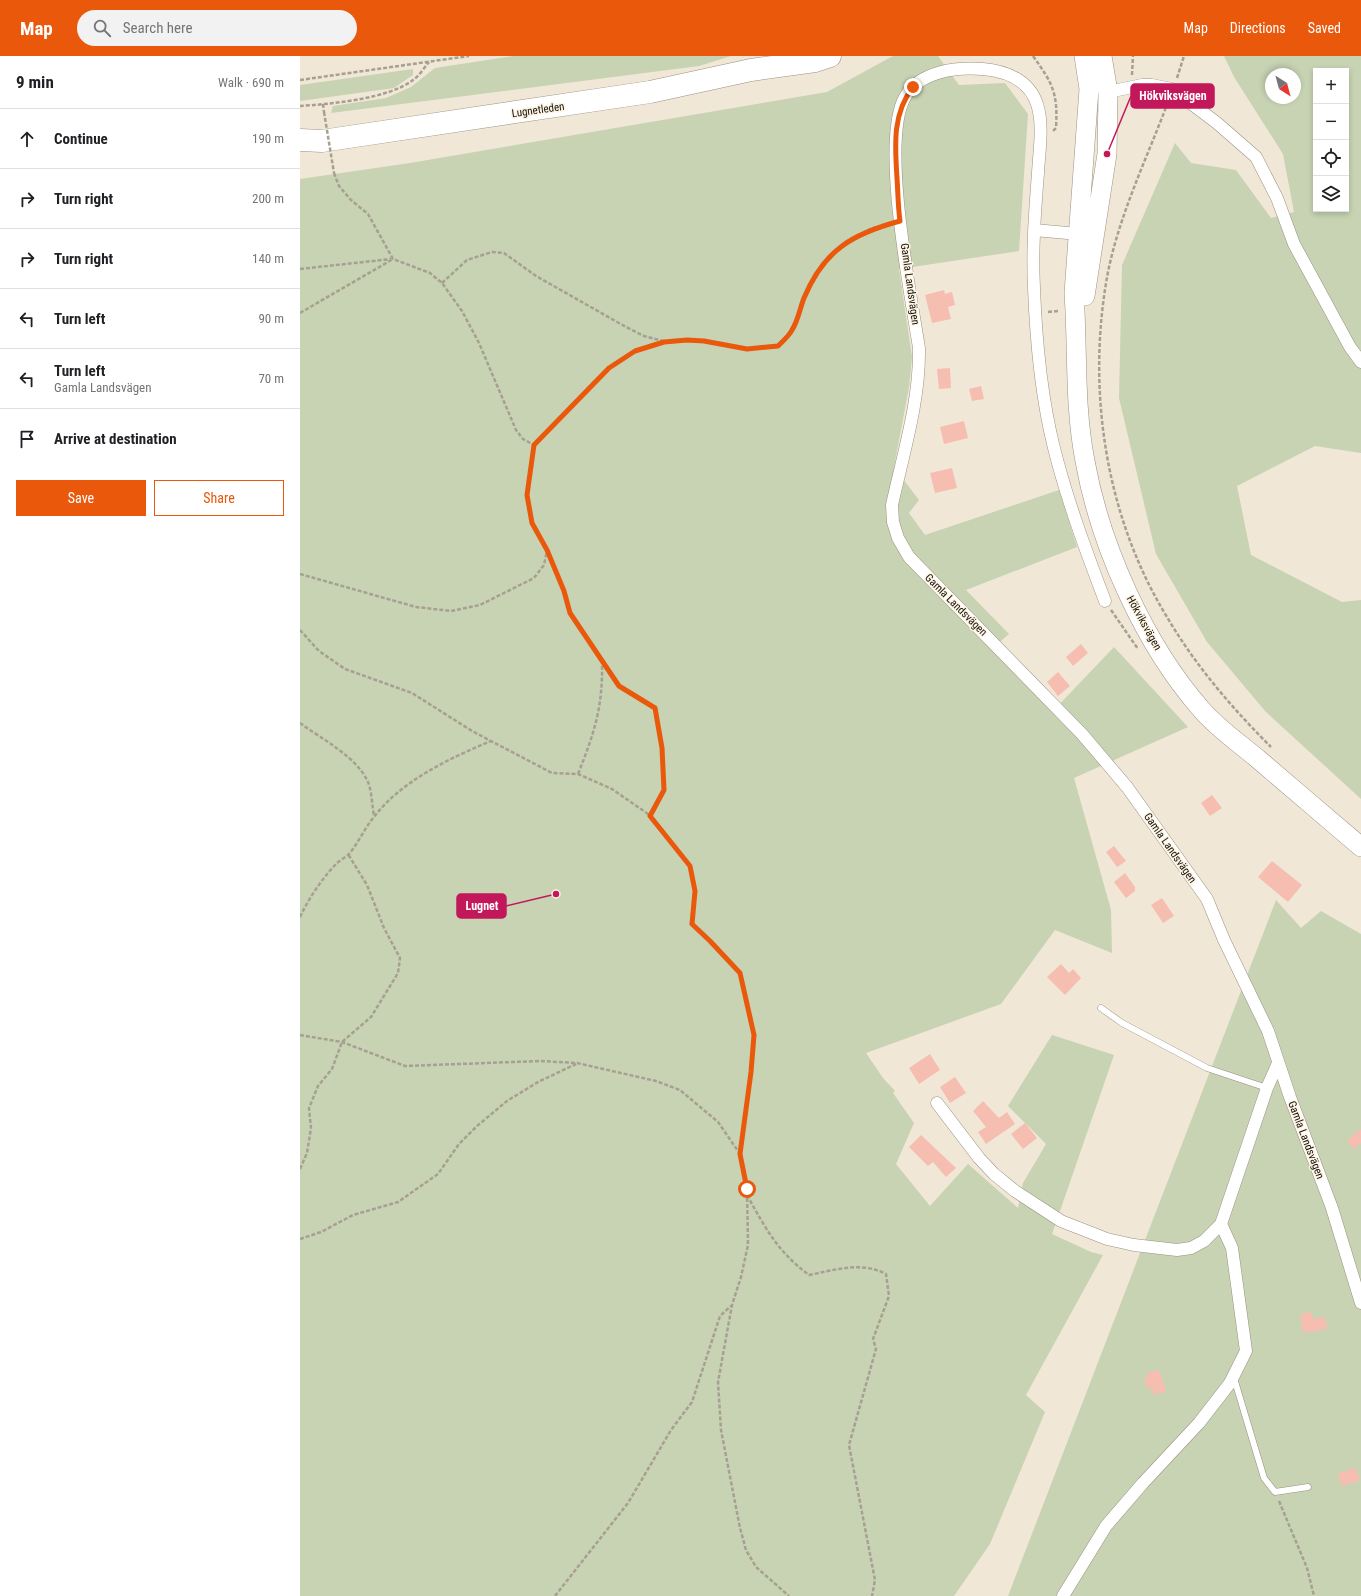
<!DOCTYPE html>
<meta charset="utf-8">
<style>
:root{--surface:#fff;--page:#f2f2f2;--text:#202124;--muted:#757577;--line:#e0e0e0;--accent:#ea580c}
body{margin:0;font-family:"Roboto Condensed",sans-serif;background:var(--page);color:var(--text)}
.controls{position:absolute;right:12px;top:12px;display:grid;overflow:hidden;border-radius:0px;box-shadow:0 2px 6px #0003}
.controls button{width:36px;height:36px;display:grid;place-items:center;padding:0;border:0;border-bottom:1px solid var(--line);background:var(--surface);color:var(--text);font:20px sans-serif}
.compass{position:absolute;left:965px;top:12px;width:36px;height:36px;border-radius:50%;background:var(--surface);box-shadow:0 2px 6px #0003;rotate:144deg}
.stop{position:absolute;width:12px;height:12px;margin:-9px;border:3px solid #ea580c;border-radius:50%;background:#fff}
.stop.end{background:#ea580c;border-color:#fff;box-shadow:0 1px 4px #0008}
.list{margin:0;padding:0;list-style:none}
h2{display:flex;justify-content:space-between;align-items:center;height:52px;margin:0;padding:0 16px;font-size:17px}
h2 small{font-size:13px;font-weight:400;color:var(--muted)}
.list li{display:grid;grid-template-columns:26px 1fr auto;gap:12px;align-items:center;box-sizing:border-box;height:60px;padding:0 16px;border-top:1px solid var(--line)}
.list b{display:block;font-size:15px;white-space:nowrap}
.list p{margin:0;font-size:13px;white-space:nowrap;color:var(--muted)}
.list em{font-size:13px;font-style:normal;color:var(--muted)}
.actions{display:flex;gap:8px;padding:12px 16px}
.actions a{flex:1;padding:9px 0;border:1px solid var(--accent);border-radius:0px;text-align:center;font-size:14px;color:var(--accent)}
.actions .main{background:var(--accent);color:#fff}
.icon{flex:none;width:22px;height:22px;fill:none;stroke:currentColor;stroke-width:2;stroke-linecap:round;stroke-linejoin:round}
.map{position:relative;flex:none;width:1061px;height:1540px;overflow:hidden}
header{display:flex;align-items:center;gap:24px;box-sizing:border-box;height:56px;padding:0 20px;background:var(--accent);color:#fff}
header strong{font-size:19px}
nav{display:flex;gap:22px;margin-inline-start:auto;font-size:14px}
.search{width:280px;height:36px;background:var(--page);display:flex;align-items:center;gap:10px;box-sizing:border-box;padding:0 14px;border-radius:22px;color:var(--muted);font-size:15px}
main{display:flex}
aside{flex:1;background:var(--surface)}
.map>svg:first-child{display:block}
.green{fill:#c7d3b3;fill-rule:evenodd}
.building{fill:#f6beb1}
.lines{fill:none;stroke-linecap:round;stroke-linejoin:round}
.lane-casing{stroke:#9b9182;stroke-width:7}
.street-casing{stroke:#9b9182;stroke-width:13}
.primary-casing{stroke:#9b9182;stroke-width:20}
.highway-casing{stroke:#9b9182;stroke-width:23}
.path{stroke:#a7a092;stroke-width:2.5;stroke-dasharray:4 2;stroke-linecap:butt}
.lane{stroke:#fff;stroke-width:6}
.street{stroke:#fff;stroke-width:12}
.primary{stroke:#fff;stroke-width:19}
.highway{stroke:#fff;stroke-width:22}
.path-bridge{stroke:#a7a092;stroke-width:2.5;stroke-dasharray:4 2;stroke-linecap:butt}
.route{stroke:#ea580c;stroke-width:5}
.labels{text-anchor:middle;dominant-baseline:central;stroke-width:3;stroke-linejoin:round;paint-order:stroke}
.street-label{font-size:11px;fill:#16130d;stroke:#fef4e3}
.leader{fill:none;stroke:#c2185b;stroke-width:1.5}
.callout-dot{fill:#c2185b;stroke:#fef4e3;stroke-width:1.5}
.callout{fill:#c2185b;stroke:#c2185b;stroke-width:1.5}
.callout-label{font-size:12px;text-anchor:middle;font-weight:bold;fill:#fff}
</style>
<header>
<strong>Map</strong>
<div class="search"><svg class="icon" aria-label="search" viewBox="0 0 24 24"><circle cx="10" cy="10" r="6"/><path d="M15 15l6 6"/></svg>Search here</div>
<nav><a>Map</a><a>Directions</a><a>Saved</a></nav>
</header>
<main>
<aside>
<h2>9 min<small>Walk · 690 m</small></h2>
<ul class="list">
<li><svg class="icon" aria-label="ahead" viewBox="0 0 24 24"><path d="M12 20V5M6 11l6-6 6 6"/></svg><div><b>Continue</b></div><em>190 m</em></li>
<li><svg class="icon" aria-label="right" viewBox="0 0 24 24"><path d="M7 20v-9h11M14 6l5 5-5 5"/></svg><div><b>Turn right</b></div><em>200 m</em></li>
<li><svg class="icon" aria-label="right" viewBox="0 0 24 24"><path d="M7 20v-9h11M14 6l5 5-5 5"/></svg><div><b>Turn right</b></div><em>140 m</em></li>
<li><svg class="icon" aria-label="left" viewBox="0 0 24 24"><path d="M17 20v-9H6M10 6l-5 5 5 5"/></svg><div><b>Turn left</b></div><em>90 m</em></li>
<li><svg class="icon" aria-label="left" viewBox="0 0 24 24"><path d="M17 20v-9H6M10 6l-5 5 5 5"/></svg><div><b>Turn left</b><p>Gamla Landsvägen</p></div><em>70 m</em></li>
<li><svg class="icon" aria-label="arrive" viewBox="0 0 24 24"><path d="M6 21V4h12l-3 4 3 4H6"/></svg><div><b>Arrive at destination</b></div></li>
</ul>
<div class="actions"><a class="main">Save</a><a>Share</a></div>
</aside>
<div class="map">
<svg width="1061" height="1540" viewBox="0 0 1061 1540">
<rect width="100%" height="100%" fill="#f1e7d6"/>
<path class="green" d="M213,0H431L399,10L31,57L33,50L86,42L111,31L135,12Z
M593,0H638L659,29L705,27L728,58L719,195L599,213L612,301L609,331L594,411L619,444L609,457L625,479L759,434L777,491L666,534L709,578L694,591L754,654L814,591L888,671L774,722L811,854L812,897L755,874L701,948L566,997L583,1022L595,1035L593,1037L614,1067L596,1108L630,1150L668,1108L718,1152L723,1127L746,1088L708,1050L752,979L814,999L752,1178L791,1196L803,1199L726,1339L745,1356L690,1488L654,1540H0V123L110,107L527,36Z
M924,0H1061V397L1015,390L937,430L951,499L1042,546L1061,544V743L966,656L907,586L856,498L819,342L822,209L875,87L891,107L936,114L971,162L994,156L983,98L934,21ZM1016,15H1046V153H1016ZM971,18H995V42H971Z
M113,13V19L94,32L0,45V29Z
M976,844L1001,872L1021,855L1061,878V1540H708Z"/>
<path class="building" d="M644,234L645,238L652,236L655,249L648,251L651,263L632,267L625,239Z
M650,312L651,332L639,333L637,313Z
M681,330L684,343L672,345L669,333Z
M664,365L668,382L644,388L640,371Z
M652,412L657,432L635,437L630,417Z
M781,588L788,597L773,610L766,601Z
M758,616L770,630L758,640L747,626Z
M912,739L922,752L910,760L901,747Z
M814,790L826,805L817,811L806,796Z
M972,805L1002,829L988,846L958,821Z
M825,817L835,831V835L826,842L814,826Z
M862,842L874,860L863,867L851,849Z
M761,908L769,917L773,913L781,922L765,939L747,921Z
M630,998L640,1014L619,1028L609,1012Z
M655,1021L666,1037L650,1047L640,1031Z
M683,1045L699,1062L707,1056L715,1068L686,1088L678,1076L686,1071L673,1055Z
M725,1067L737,1082L723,1093L711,1078Z
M1061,1073V1087L1054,1093L1047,1084Z
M621,1079L656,1112L646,1121L633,1106L628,1110L609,1091Z
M1012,1256L1013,1263L1025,1261L1027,1273L1003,1277L1000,1258Z
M859,1314L866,1335L854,1339L852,1332L848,1334L844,1322L848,1321L847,1317Z
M1056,1412L1060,1425L1041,1430L1038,1417Z"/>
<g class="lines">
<g class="lane-casing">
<path id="lane" d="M801,952L822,967L907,1012L967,1032
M934,1322L964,1422L975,1436L1008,1431"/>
</g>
<g class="street-casing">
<path id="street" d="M808,36L842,29H852L872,33L917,67L956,101L977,142L994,188L1050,291L1061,306
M734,174L779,178
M805,545C786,495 767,444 754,392C741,340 736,285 734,232C732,194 735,155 738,117C739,96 744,69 737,48C729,24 706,15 683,13C656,11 620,15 605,41C580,85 611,239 619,292C620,345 603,398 592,449L593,466L598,482L609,501L782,678L827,731L907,843L924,884L968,975L990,1041L1032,1152L1061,1247
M637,1047L679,1102L694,1118L715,1135L761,1165L807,1183L834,1189L877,1194L891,1192L904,1185L921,1168
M763,1540L806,1470L843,1427L899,1367L930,1327L946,1295L932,1192L921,1168L967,1032L978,1007"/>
</g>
<g class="primary-casing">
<path id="primary" d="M784,0L789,33L774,237C778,293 774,349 785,405C800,489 844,588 901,653C917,672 939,687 958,703C992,732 1027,762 1061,791
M785,240L807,98L808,36L802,0"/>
</g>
<g class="highway-casing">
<path id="highway" d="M0,84L22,85L350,36L451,14L515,5L530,0"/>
</g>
<path class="path" d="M733,0C753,28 758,37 756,72L753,75
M832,19L833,0
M877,22L884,0
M0,24L169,0
M868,46C847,102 820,157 808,216C786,332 805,460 867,561C895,609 932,652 971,691
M23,48L24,56
M0,50C31,48 88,43 113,24C119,20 124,12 129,6
M34,117L39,130L51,144L68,158L93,203L130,217L142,227L162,255L179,287L216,374L223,383L234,389
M0,213L91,203
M142,227L167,204L192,196L204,197L236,220L326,271L344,280L363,285
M748,256L758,255
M0,257L93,203
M247,495L264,535L270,557L302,606L319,630L355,652L362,692L364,734L351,760
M0,518L116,551L151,555L180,549L234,522L244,509L247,494L232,467L227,439L234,389L309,312L335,295L364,286L387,284L404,285L447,293L478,290L493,274L505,240L528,201L554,182L572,172L588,169
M811,554L838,593
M0,574L19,595L45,613L112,637L172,675L252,717L278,718L312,733L351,760L390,810L395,835L391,868L410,885L440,917L454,979L451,1016L440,1098
M0,667C23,684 56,700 68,726C72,736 72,750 74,760
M278,718C294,678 303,651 302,607
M0,861C9,842 21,824 36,808C39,805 44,802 48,799C58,788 64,773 74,761C101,725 150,702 191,685
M0,979L42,986L105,1010L240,1005L277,1007L356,1025L380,1034L418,1066L440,1098L447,1133L448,1189L441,1221L432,1249L418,1326L421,1374L440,1472L446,1494L456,1511L489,1540
M0,1113L7,1097L11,1072L9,1052L18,1030L32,1013L42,986L71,961L98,917L100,902L84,872L67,829L48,798
M447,1139C466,1173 477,1195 509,1219C535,1214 561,1205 586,1218L589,1240L573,1283L576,1293L549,1389L575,1524L572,1540
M0,1183L21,1176L53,1159L98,1146L138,1118L159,1088L177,1070L207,1045L238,1026L276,1008
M979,1445L1007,1512L1014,1540
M255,1540L328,1447L371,1374L392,1346L420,1260L431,1250"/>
<use href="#lane" class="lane"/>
<use href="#street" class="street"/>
<use href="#primary" class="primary"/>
<use href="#highway" class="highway"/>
<path class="path-bridge" d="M24,56L34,117"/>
</g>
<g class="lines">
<path class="route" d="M447,1133L440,1098L451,1016L454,979L440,917L410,885L392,868L395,835L390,810L350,760L364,734L362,692L355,652L319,630L270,557L264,535L247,494L232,467L227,439L234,389L309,312L335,295L364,286L387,284L404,285L447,293L478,290C483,285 489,280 492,274C498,265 500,252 504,242C524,194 552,178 600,165C598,151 598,137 597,122C595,90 592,58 613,31"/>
</g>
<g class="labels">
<g class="street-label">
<text transform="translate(238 54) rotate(-8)">Lugnetleden</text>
<text transform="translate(610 228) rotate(82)">Gamla Landsvägen</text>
<text transform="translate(656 549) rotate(45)">Gamla Landsvägen</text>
<text transform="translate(844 567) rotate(61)">Hökviksvägen</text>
<text transform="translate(870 792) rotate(55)">Gamla Landsvägen</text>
<text transform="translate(1006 1084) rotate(69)">Gamla Landsvägen</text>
</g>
</g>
<path class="leader" d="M807 98L831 40M256 838L206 850"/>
<g class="callout-dot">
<circle cx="807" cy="98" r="4"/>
<circle cx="256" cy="838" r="4"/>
</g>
<g class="callout">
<rect x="831" y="28" width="83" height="24" rx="4"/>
<rect x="157" y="838" width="49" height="24" rx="4"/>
</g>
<g class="callout-label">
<text x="873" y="44">Hökviksvägen</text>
<text x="182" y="854">Lugnet</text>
</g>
</svg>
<div class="controls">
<button>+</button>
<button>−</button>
<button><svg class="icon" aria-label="locate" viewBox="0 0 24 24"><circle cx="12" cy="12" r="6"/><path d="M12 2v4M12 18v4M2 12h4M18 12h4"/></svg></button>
<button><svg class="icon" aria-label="layers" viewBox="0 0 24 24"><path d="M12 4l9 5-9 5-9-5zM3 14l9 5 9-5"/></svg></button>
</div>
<svg class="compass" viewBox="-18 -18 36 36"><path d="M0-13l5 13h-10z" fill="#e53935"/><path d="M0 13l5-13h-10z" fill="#757577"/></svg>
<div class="stop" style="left:447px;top:1133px"></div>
<div class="stop end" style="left:613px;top:31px"></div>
</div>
</main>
